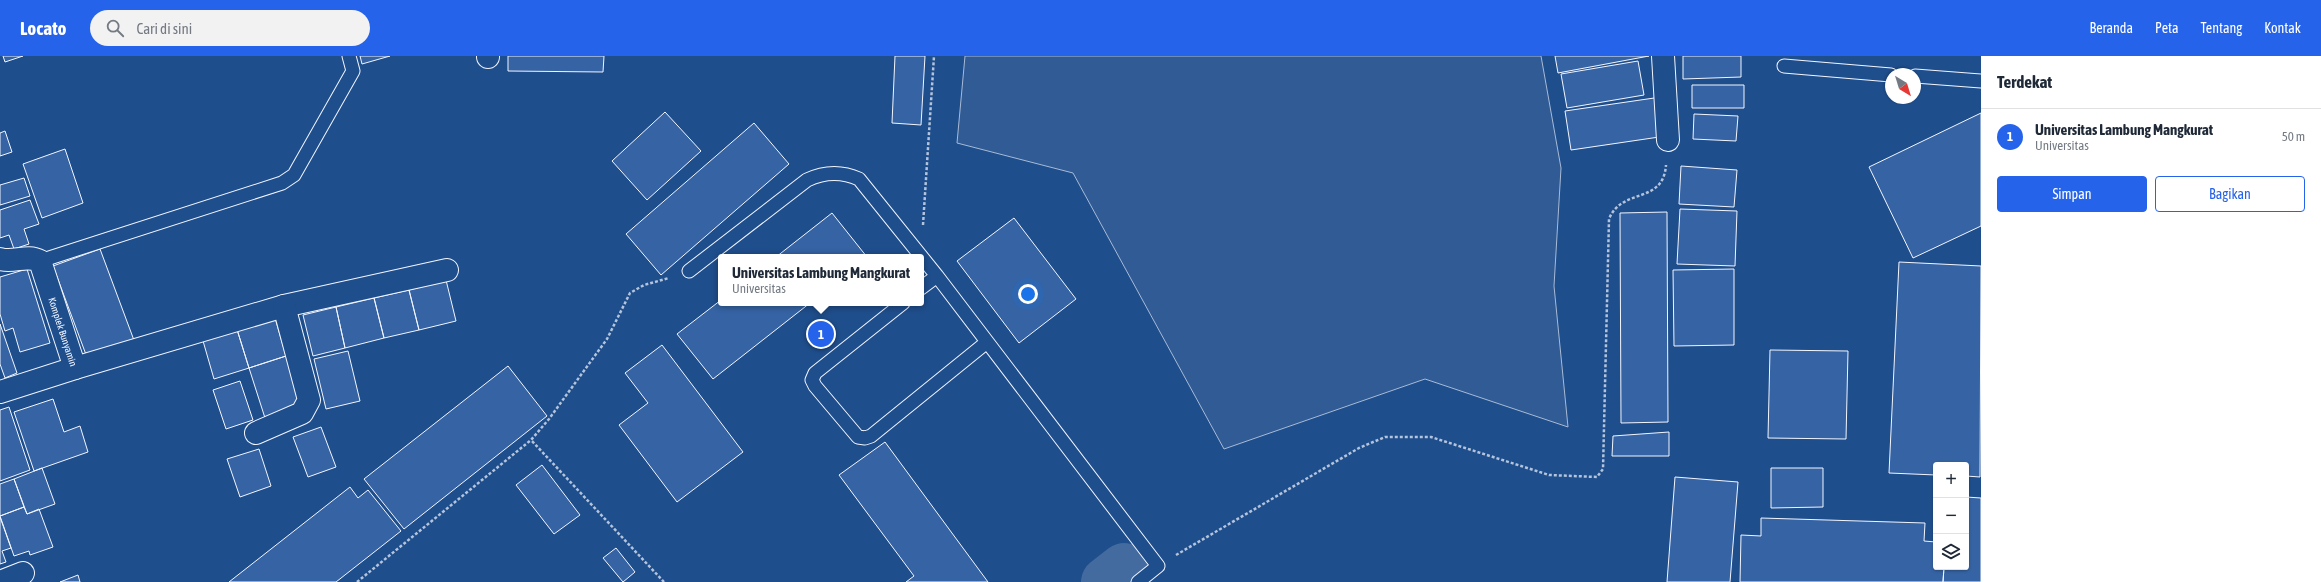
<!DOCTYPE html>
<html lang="id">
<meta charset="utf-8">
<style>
:root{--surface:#fff;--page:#f2f2f3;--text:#1f2937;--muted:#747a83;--line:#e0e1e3;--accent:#2563eb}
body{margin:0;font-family:"Asap Condensed",sans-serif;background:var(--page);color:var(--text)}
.controls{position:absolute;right:12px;bottom:12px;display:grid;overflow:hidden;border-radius:4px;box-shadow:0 1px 3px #0004}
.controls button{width:36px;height:36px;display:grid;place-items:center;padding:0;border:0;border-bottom:1px solid var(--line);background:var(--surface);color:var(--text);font:20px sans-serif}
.compass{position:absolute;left:1885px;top:12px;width:36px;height:36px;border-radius:50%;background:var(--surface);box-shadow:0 1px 3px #0004;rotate:142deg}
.you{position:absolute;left:1028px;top:238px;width:14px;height:14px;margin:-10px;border:3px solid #fff;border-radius:50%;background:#1a73e8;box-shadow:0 0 0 6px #1a73e833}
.badge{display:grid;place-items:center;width:26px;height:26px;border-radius:50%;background:var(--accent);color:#fff;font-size:13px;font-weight:700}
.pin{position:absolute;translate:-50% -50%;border:2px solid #fff;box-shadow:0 1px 4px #0006}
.popup{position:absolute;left:718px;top:198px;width:206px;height:52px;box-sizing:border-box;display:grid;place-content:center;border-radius:4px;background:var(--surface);filter:drop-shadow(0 1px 3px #0005);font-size:13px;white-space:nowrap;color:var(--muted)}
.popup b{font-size:15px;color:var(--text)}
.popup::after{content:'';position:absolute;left:50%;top:100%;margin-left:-8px;border:8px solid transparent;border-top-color:var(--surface)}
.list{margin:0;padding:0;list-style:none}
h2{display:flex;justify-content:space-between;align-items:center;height:52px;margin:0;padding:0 16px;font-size:17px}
h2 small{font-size:13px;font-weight:400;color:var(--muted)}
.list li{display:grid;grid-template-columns:26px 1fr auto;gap:12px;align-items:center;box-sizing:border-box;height:56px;padding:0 16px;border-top:1px solid var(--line)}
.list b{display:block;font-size:15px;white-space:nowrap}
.list p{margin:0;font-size:13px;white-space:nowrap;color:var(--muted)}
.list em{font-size:13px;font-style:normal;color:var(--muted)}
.actions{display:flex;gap:8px;padding:12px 16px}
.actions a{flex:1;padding:9px 0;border:1px solid var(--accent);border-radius:4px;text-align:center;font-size:14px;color:var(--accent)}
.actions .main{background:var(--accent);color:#fff}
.icon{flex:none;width:22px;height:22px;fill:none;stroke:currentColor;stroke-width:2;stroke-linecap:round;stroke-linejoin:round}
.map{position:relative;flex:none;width:1981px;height:526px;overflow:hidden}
header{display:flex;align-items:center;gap:24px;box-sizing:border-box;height:56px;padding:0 20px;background:var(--accent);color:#fff}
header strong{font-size:19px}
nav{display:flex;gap:22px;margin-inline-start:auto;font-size:14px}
.search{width:280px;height:36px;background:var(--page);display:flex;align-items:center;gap:10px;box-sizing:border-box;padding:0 14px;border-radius:22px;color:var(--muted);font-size:15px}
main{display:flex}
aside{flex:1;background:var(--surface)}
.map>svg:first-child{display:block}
.built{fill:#305b95;stroke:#a8bbd7}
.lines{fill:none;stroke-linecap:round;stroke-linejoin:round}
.river{stroke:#446ba0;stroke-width:50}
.building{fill:#3563a3;stroke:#f2f6ff}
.lane-casing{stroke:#f2f6ff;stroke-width:15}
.street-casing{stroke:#f2f6ff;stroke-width:24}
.path{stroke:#b3c4dc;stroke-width:2.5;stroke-dasharray:3 2;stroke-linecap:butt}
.lane{stroke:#1f4e8c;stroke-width:13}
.street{stroke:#1f4e8c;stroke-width:22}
.labels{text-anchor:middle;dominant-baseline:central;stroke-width:3;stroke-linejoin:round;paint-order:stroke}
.street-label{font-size:10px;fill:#f2f6ff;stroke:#1f4e8c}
</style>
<header>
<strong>Locato</strong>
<div class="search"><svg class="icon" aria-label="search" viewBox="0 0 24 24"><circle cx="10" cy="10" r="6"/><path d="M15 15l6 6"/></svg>Cari di sini</div>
<nav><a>Beranda</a><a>Peta</a><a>Tentang</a><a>Kontak</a></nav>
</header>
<main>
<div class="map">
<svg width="1981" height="526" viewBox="0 0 1981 526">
<rect width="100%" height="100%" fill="#1f4e8c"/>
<path class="built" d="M965,0H1541L1561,112L1554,230L1568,371L1425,323L1224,393L1073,117L957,87Z"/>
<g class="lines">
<path class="river" d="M1106,526L1124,512"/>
</g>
<path class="building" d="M3,0H23L5,6Z
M360,0H390L362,8Z
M508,0H604L603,16L508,15Z
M895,0H925L921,69L892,67Z
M1555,0H1649L1558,17Z
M1683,0H1741V21L1683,23Z
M1638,5L1644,39L1567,52L1561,18Z
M1692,29H1744V52H1692Z
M1661,41L1666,80L1571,94L1565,55Z
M665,56L701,95L647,144L612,105Z
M1981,57V170L1913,202L1869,111Z
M1694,58L1738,60L1736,85L1693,83Z
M754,67L789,108L661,219L626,178Z
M5,75L12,96L0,100V77Z
M65,93L83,147L42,162L23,108Z
M1681,110L1737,114L1734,151L1679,148Z
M24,122L30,140L0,149V129Z
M30,144L39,168L24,173L29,188L14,193L9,179L0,182V154Z
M1680,153L1737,155L1735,210L1677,208Z
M1667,156L1668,366L1621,367L1620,157Z
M832,157L867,201H776Z
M1014,162L1076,243L1019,287L957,205Z
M100,193L135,287L88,304L53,210Z
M1899,206L1981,210L1980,421L1966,420V409H1936V419L1889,417Z
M27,213L50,287L20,296L13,272L5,275L0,258V221Z
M1734,213V289L1674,290L1673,214Z
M446,224L456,265L419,274L409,234Z
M409,234L419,274L384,282L374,242Z
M374,242L384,282L345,292L336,251Z
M721,244V247H810L713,323L677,278Z
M336,251L345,292L313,300L303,259Z
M273,255L286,300L249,312L235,267Z
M235,267L249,312L214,323L201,278Z
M0,268L17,317L5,322L0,308Z
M662,289L743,396L677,446L619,369L648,347L625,317Z
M1770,294L1848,295L1846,383L1768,382Z
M348,295L360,345L326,353L314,303Z
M286,300L303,351L265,362L249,312Z
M508,310L547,360L404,473L364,423Z
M240,325L253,364L226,373L213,334Z
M53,343L64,376L80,370L88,396L34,415L14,356Z
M9,351L30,414L0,425V354Z
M321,371L336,411L308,421L293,381Z
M1669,376V400H1612L1613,380Z
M885,386L988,526H906L914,520L839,419Z
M259,393L271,430L240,441L227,403Z
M542,409L580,459L554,478L516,429Z
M42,412L55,448L27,458L14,423Z
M1771,412H1823V451L1771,452Z
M1675,421L1738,426L1730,526H1667Z
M14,423L24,451L0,460V428Z
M350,431L358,442L368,434L401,475L336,526H229Z
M1966,441L1981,442V526H1943L1944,511H1966Z
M24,451L27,458L39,453L53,491L30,499L29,495L14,500L0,460Z
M0,461L11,492L2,495L6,506L0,508Z
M1761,462L1925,467L1924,485L1936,486V511H1944L1943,526H1740L1741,479L1761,480Z
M616,492L635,516L623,526L603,502Z
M78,519L80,526H60Z"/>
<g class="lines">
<g class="lane-casing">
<path id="lane" d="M1784,10L1891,19
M1915,20L1981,25
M40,205L282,127L294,119L353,15L349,0
M689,215L807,124C824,116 841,115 859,123L937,220L1158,510L1138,526
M921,232L937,220
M903,247L815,317L812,324L815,330L858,381L865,382L871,380L987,286"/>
</g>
<g class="street-casing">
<g id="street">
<path d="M1663,0L1668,84"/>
<path d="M488,1V0"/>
<path id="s1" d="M0,203C14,207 27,198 40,205L75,312L0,336"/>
<path d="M75,312L284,250L447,214"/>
<path d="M256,377L302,357L309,344L284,250"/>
<path d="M0,526L23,517"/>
</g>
</g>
<path class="path" d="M923,169L934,0
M1176,499L1359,392L1385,381H1431L1549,419L1597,421L1603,413L1609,163C1622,131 1663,149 1666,109
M357,526L531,384
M664,526L531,384L549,363L607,283L630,237L644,229L669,222"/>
<use href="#lane" class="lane"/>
<use href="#street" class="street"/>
</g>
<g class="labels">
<g class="street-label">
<text stroke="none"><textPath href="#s1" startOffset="115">Komplek Bunyamin</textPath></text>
</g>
</g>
</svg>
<div class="controls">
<button>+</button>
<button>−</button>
<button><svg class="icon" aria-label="layers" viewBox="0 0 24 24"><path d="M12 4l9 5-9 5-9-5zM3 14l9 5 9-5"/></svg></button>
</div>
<svg class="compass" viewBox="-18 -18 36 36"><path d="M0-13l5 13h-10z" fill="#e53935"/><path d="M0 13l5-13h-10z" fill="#747a83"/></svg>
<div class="you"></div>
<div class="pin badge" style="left:821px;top:278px">1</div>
<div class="popup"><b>Universitas Lambung Mangkurat</b>Universitas</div>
</div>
<aside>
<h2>Terdekat<small></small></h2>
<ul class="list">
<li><span class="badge">1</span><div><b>Universitas Lambung Mangkurat</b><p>Universitas</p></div><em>50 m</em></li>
</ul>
<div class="actions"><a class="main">Simpan</a><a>Bagikan</a></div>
</aside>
</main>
